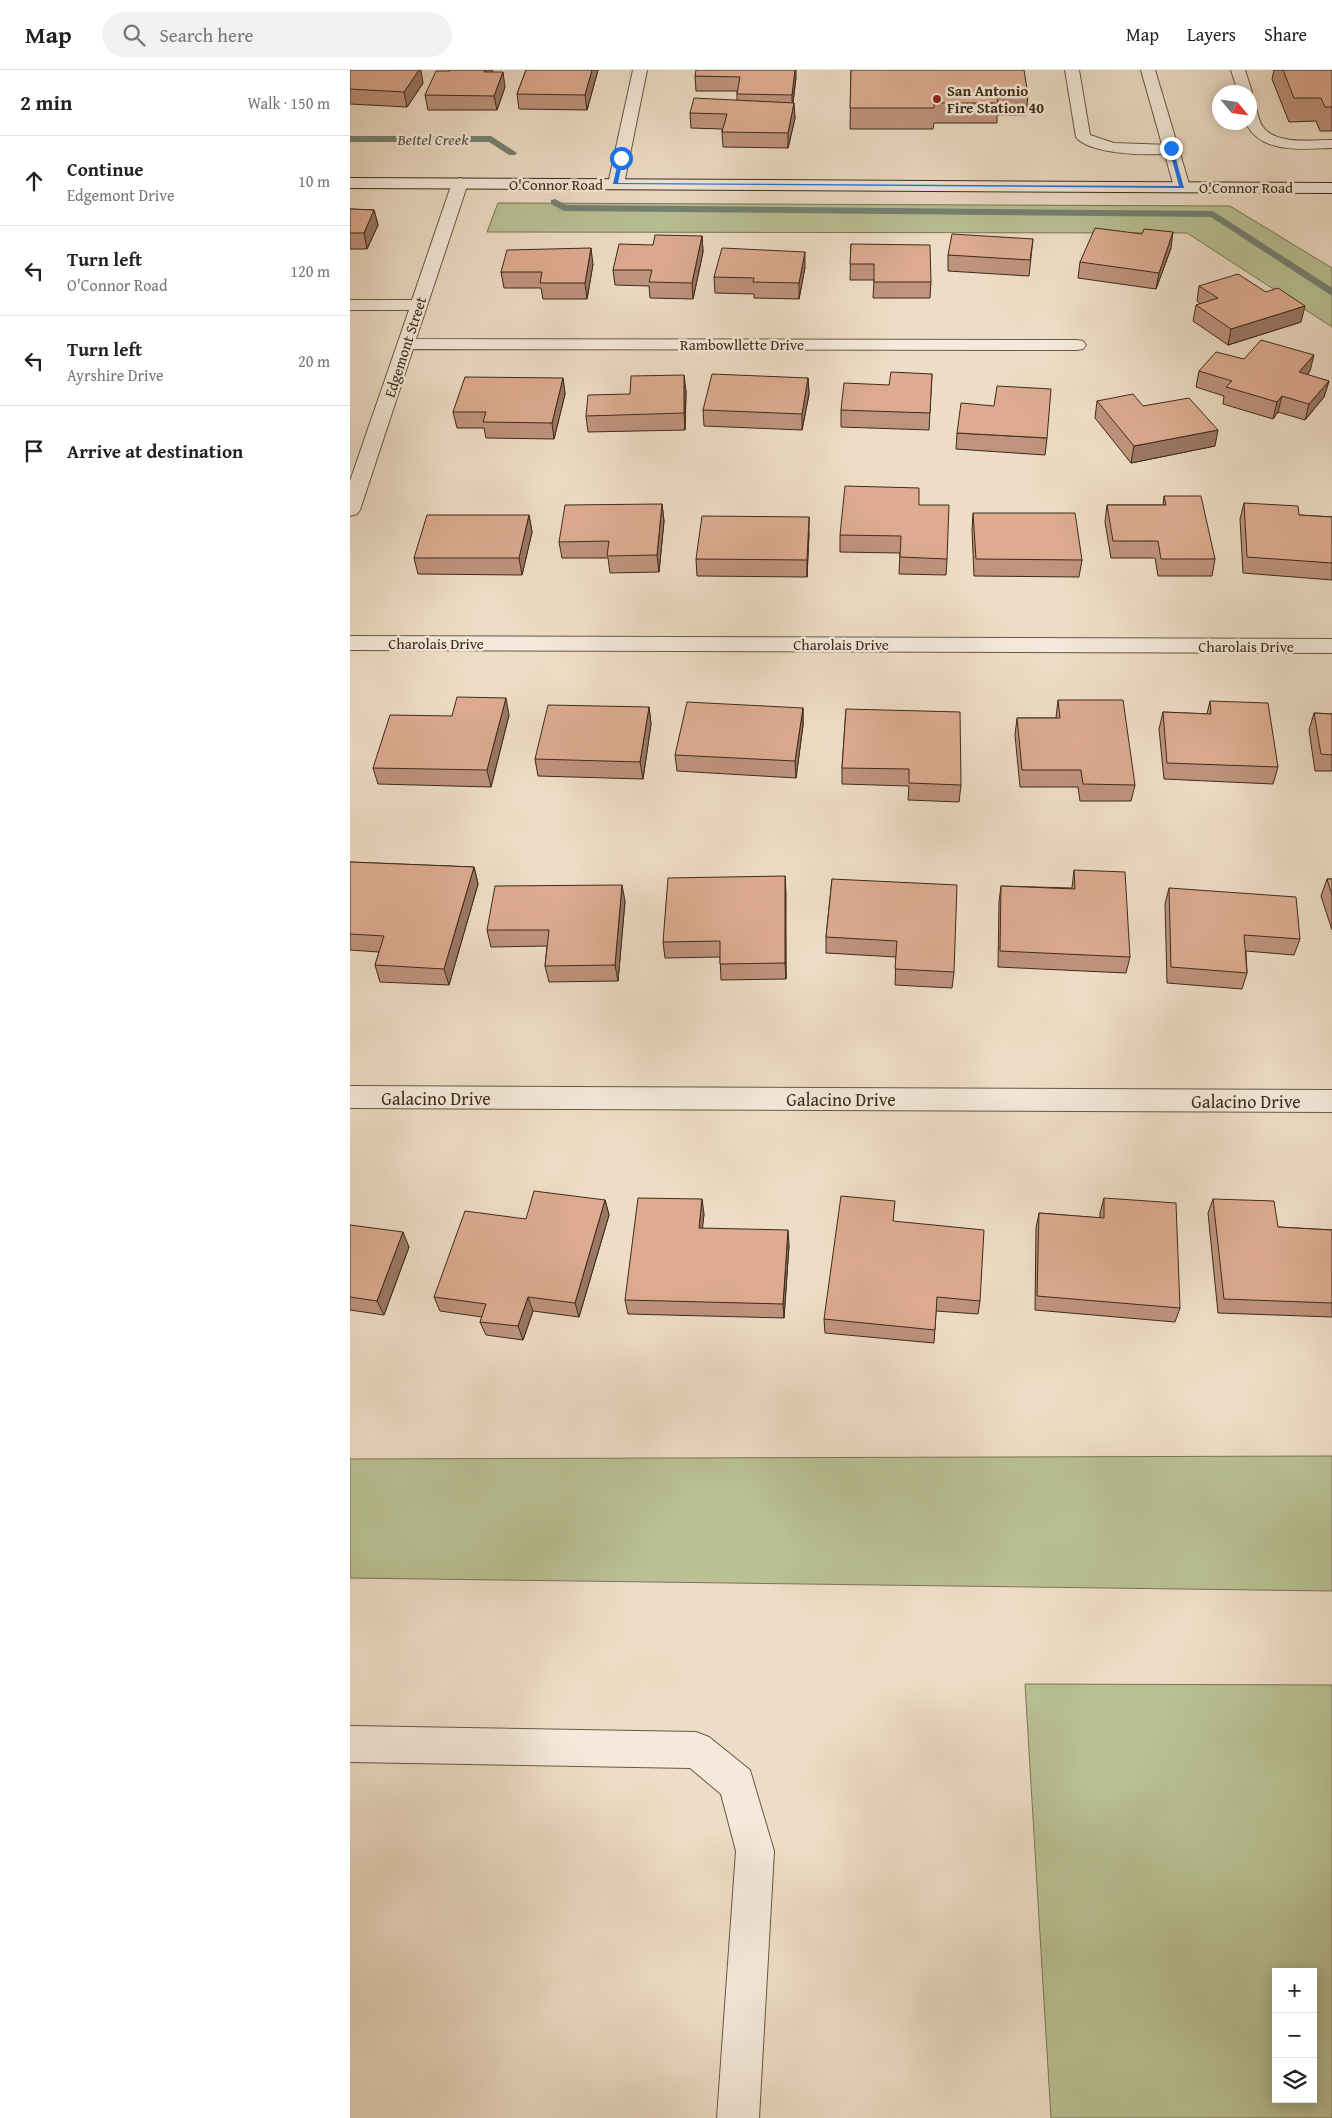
<!DOCTYPE html>
<meta charset="utf-8">
<style>
:root{--surface:#fff;--page:#f2f2f2;--text:#222;--muted:#767676;--line:#e0e0e0}
body{margin:0;font-family:"Gentium Book Plus",serif;background:var(--page);color:var(--text)}
.controls{position:absolute;right:15px;bottom:15px;display:grid;overflow:hidden;border-radius:0px;box-shadow:0 2px 12px #0003}
.controls button{width:45px;height:45px;display:grid;place-items:center;padding:0;border:0;border-bottom:1px solid var(--line);background:var(--surface);color:var(--text);font:25px sans-serif}
.compass{position:absolute;left:862px;top:15px;width:45px;height:45px;border-radius:50%;background:var(--surface);box-shadow:0 2px 12px #0003;rotate:119deg}
.stop{position:absolute;width:15px;height:15px;margin:-11px;border:4px solid #1a73e8;border-radius:50%;background:#fff}
.stop.end{background:#1a73e8;border-color:#fff;box-shadow:0 1px 5px #0008}
.list{margin:0;padding:0;list-style:none}
h2{display:flex;justify-content:space-between;align-items:center;height:65px;margin:0;padding:0 20px;font-size:21px}
h2 small{font-size:16px;font-weight:400;color:var(--muted)}
.list li{display:grid;grid-template-columns:32px 1fr auto;gap:15px;align-items:center;box-sizing:border-box;height:90px;padding:0 20px;border-top:1px solid var(--line)}
.list b{display:block;font-size:19px;white-space:nowrap}
.list p{margin:0;font-size:16px;white-space:nowrap;color:var(--muted)}
.list em{font-size:16px;font-style:normal;color:var(--muted)}
.icon{flex:none;width:28px;height:28px;fill:none;stroke:currentColor;stroke-width:2;stroke-linecap:round;stroke-linejoin:round}
.map{position:relative;flex:none;width:982px;height:2048px;overflow:hidden}
header{display:flex;align-items:center;gap:30px;box-sizing:border-box;height:70px;padding:0 25px;background:var(--surface);border-bottom:1px solid var(--line)}
header strong{font-size:24px}
nav{display:flex;gap:28px;margin-inline-start:auto;font-size:18px}
.search{width:350px;height:45px;background:var(--page);display:flex;align-items:center;gap:12px;box-sizing:border-box;padding:0 18px;border-radius:28px;color:var(--muted);font-size:19px}
main{display:flex}
aside{flex:1;background:var(--surface)}
.map>svg:first-child{display:block}
.green{fill:#b9c195;stroke:#7a7657;fill-rule:evenodd}
.lines{fill:none;stroke-linecap:round;stroke-linejoin:round}
.stream{fill:#748274;fill-rule:evenodd}
.lane-casing{stroke:#685844;stroke-width:2}
.street-casing{stroke:#685844;stroke-width:2}
.secondary-casing{stroke:#3c2b19;stroke-width:2}
.lane{fill:#f4e9da;fill-rule:evenodd}
.street{fill:#f4e9da;fill-rule:evenodd}
.secondary{fill:#f4e9da;fill-rule:evenodd}
.wall{fill:#bf937d;stroke:#3c2b19}
.shaded-wall{fill:#9b7866;stroke:#3c2b19}
.building{fill:#deab91;stroke:#3c2b19}
.route{fill:#1a73e8}
.poi-dot{fill:#8f2418;stroke:#f4e9da;stroke-width:2}
.labels{text-anchor:middle;dominant-baseline:central;stroke-width:5;stroke-linejoin:round;paint-order:stroke}
.far-poi-label{font-size:15px;font-weight:bold;fill:#3c2b19;stroke:#f4e9da;text-anchor:start}
.far-street-label{font-size:15px;fill:#3c2b19;stroke:#f4e9da}
.far-water-label{font-size:16px;font-style:italic;fill:#544f3f;stroke:#f4e9da}
.street-label{font-size:18px;fill:#3c2b19;stroke:#f4e9da}
</style>
<header>
<strong>Map</strong>
<div class="search"><svg class="icon" aria-label="search" viewBox="0 0 24 24"><circle cx="10" cy="10" r="6"/><path d="M15 15l6 6"/></svg>Search here</div>
<nav><a>Map</a><a>Layers</a><a>Share</a></nav>
</header>
<main>
<aside>
<h2>2 min<small>Walk · 150 m</small></h2>
<ul class="list">
<li><svg class="icon" aria-label="ahead" viewBox="0 0 24 24"><path d="M12 20V5M6 11l6-6 6 6"/></svg><div><b>Continue</b><p>Edgemont Drive</p></div><em>10 m</em></li>
<li><svg class="icon" aria-label="left" viewBox="0 0 24 24"><path d="M17 20v-9H6M10 6l-5 5 5 5"/></svg><div><b>Turn left</b><p>O'Connor Road</p></div><em>120 m</em></li>
<li><svg class="icon" aria-label="left" viewBox="0 0 24 24"><path d="M17 20v-9H6M10 6l-5 5 5 5"/></svg><div><b>Turn left</b><p>Ayrshire Drive</p></div><em>20 m</em></li>
<li><svg class="icon" aria-label="arrive" viewBox="0 0 24 24"><path d="M6 21V4h12l-3 4 3 4H6"/></svg><div><b>Arrive at destination</b></div></li>
</ul>
</aside>
<div class="map">
<svg width="982" height="2048" viewBox="0 0 982 2048">
<rect width="100%" height="100%" fill="#eeddc6"/>
<filter id="stains"><feTurbulence type="fractalNoise" baseFrequency=".004" numOctaves="4"/><feColorMatrix values="0 0 0 0 .2 0 0 0 0 .09 0 0 0 0 .02 0 0 0 .5 -.17"/></filter>
<radialGradient id="worn" r=".72"><stop offset=".6" stop-color="#630" stop-opacity="0"/><stop offset="1" stop-color="#630" stop-opacity=".3"/></radialGradient>
<path class="green" d="M148,133L880,136L982,198V257L837,163L137,162Z
M982,1386V1521L0,1508V1389Z
M675,1614L982,1615V2048H701ZM926,1902H963V2029H926Z"/>
<g class="lines">
<path class="stream" d="M0,66H141L167,83L165,85H159L139,72H0Z
M205,129L216,135L863,141L982,218V226L861,147L214,141L201,134V130Z"/>
<g class="lane-casing">
<path id="lane" d="M715,0H729L740,65L764,73L821,75L826,76L828,79L826,82C806,87 739,85 726,67Z
M881,0H895L902,22L900,25L899,22H888Z
M899,34L906,38C908,44 909,52 913,57C926,75 962,70 982,70V78C954,79 912,84 897,55L896,52H899Z
M0,1656L346,1662L359,1667L400,1700L424,1781L409,2048H367L386,1781L371,1724L340,1698L0,1692Z"/>
</g>
<g class="street-casing">
<path id="street" d="M283,0H297L274,114L271,117H261L258,114Z
M791,0H805L840,117L837,120H827L824,117Z
M110,108L115,110L118,113L66,269L727,270L733,271L736,275L733,279L727,280L63,279L10,440L7,444L0,446V411L59,240H0V230H62L102,113L105,110Z
M0,566L982,569V583L0,580Z
M0,1016L982,1020V1042L0,1038Z"/>
</g>
<g class="secondary-casing">
<path id="secondary" d="M0,108L982,113V123L0,118Z"/>
</g>
<use href="#lane" class="lane"/>
<use href="#street" class="street"/>
<use href="#secondary" class="secondary"/>
</g>
<path class="wall" d="M176,0H248L237,40L169,39L167,24Z
M501,0L678,25L676,45H647V53H584L583,59H500Z
M924,0H982V61H970L966,51L939,52L922,9Z
M0,1L73,13L57,37L0,34Z
M143,2L155,17L147,40H78L75,25Z
M345,6L446,7L443,33L445,48L438,78L373,77L372,62V59L341,58L340,43L387,30V21H346Z
M0,139L24,140L28,155L17,179H0Z
M352,166L353,182L343,229L300,228L299,216L265,215L263,200L303,175Z
M683,169L679,206L598,201V185Z
M501,174L581,212L580,228H523L524,210H500Z
M821,178L806,219L728,208L730,192Z
M243,194L237,229H193L191,218H154L151,202Z
M455,197L449,229L404,228V224L365,223L364,207Z
M849,216L916,222L951,252L878,275L843,251L846,235L850,234L847,231Z
M894,289L960,301L957,305L979,311L974,327L955,350L928,342L923,349L873,334L874,326L846,317L849,301Z
M582,304L579,360L491,357V340L539,315Z
M213,308L215,324L204,369L136,368L134,358H107L103,342Z
M458,308L459,324L452,360L354,356L353,340Z
M336,321L335,360L238,362L236,346L280,324Z
M747,331L793,336L865,376L781,393L745,348Z
M607,363L697,368L695,385L606,379Z
M814,426L865,489L862,506H808L805,488H761L755,452L757,435H813Z
M894,433L949,445L982,447V510L893,503L890,449Z
M312,434L314,451L309,502L260,503L258,488H212L209,472Z
M569,435L597,489L596,505L549,504L550,483L490,482V465Z
M623,443L732,490L729,507L624,506L622,460Z
M179,445L182,462L172,505L68,504L64,488Z
M459,463L457,507L347,506L346,489Z
M708,630L785,715L781,731H730L728,717H670L665,665L667,648H706Z
M860,631L928,697L923,714L814,709L809,659L813,642L857,644Z
M299,637L301,654L293,709L188,706L185,689Z
M453,638V655L446,708L327,701L325,685Z
M496,639L611,715L609,732L558,730L559,716L492,714V698Z
M964,643L982,644V701H965L959,660Z
M159,645L141,717L28,714L23,698L102,646Z
M0,792L124,797L128,814L99,915L30,912L25,895L29,882L0,880Z
M724,800L780,887L776,903L648,897L649,832L651,816L722,818Z
M435,806L436,909L371,910L370,887L315,888L313,872Z
M482,809L604,902L602,918L545,915L546,887L476,883V867Z
M977,809H982V860L971,826Z
M819,818L950,869L944,885L896,881L897,903L892,919L817,913L815,834Z
M275,831L268,911L199,912L195,896L197,876L141,877L137,860Z
M754,1128L830,1238L825,1252L685,1240L686,1158L689,1143L750,1148V1143Z
M863,1129L928,1157L982,1160V1247L868,1243L858,1143Z
M255,1130L259,1145L229,1247L183,1241L173,1270L136,1265L130,1252L132,1247L90,1241L84,1227L176,1149Z
M354,1144L352,1158L439,1175L434,1248L278,1244L275,1230Z
M544,1152L630,1231L628,1244L586,1241L584,1273L475,1263L474,1249Z
M0,1155L59,1177L34,1245L0,1240Z"/>
<path class="shaded-wall" d="M69,0H71L73,13L57,37L54,22Z
M135,0H143L137,17L134,2Z
M242,0H248L237,40L235,25Z
M445,0H446V7L442,40V25Z
M153,2L155,17L147,40L144,26Z
M444,33L445,48L438,78V63Z
M24,140L28,155L17,179L14,163Z
M823,162L821,178L806,219L809,203Z
M352,166L353,182L343,229L342,213Z
M241,178L243,194L237,229L235,213Z
M455,182V197L449,229V213Z
M955,236L951,252L878,275L881,259Z
M964,285L960,301L945,319L949,302Z
M334,305L336,321L335,360L334,343Z
M213,308L215,324L204,369L202,353Z
M458,308L459,324L452,360V344Z
M979,311L974,327L955,350L959,334Z
M932,326L928,342L923,349L927,332Z
M868,360L865,376L781,393L784,376Z
M312,434L314,451L309,502L307,485Z
M179,445L182,462L172,505L169,488Z
M459,447V463L457,507V490Z
M156,628L159,645L141,717L137,700Z
M299,637L301,654L293,709L290,692Z
M453,638V655L446,708L445,691Z
M124,797L128,814L99,915L94,899Z
M435,806L436,823V909L435,893Z
M272,815L275,831L268,911L265,895Z
M352,1129L354,1144L351,1172L349,1158Z
M255,1130L259,1145L229,1247L225,1233Z
M438,1160L439,1175L434,1248L433,1234Z
M53,1162L59,1177L34,1245L27,1231Z
M178,1227L183,1241L173,1270L168,1256Z"/>
<path class="building" d="M1,0H69L54,22L0,19V1Z
M100,0H135L134,2H153L144,26L75,25L86,1H100Z
M176,0H242L235,25L167,24Z
M346,0H445L442,25L387,24L390,7L345,6Z
M501,0H674L678,25H646L648,33H584V38H500Z
M933,0H982V37H975L971,28H944Z
M344,28L444,33L438,63L372,62L377,44L340,43Z
M0,139L24,140L14,163H0Z
M745,158L792,164L794,159L823,162L809,203L730,192Z
M602,164L683,169L680,190L598,185Z
M305,165L352,166L342,213L299,212L302,200H263L269,174L303,175Z
M501,174L580,175L581,212H524V194H500Z
M241,178L235,213H190L192,202H151L157,180Z
M372,178L455,182L449,213L403,212L404,208L364,207Z
M888,204L916,222L928,218L955,236L881,259L846,235L868,228L849,216Z
M911,270L964,285L949,302L979,311L959,334L932,326L927,332L876,317L882,311L849,301L866,282L894,289Z
M541,302L582,304L580,343L491,340L494,313L539,315Z
M362,304L458,308L452,344L353,340Z
M334,305V343L236,346L238,325L280,324L281,306Z
M115,307L213,308L202,353L133,352L136,342H103Z
M647,316L701,319L697,368L607,363L611,333L644,336Z
M783,324L793,336L839,328L868,360L784,376L747,331Z
M495,416L569,418V435H599L597,489L550,487L551,466L490,465Z
M814,426H851L865,489H811L808,471H763L757,435H816Z
M894,433L948,436L949,445L982,447V493L897,487Z
M312,434L307,485L257,486L259,471L209,472L215,435Z
M623,443H725L732,490L626,489Z
M77,445H179L169,488H64Z
M352,446L459,447L457,490L346,489Z
M107,627L156,628L137,700L23,698L40,645L102,646Z
M708,630H773L785,715L733,714L731,700H672L667,648H710Z
M860,631L918,633L928,697L817,693L813,642L861,644Z
M337,632L453,638L445,691L325,685Z
M198,635L299,637L290,692L185,689Z
M496,639L610,642L611,715L559,713V699L492,698Z
M964,643L982,644V685L971,684Z
M0,792L124,797L94,899L25,895L34,866L0,864Z
M724,800L775,802L780,887L650,881L651,816L725,819Z
M435,806V893L370,894V871L313,872L318,808Z
M482,809L607,815L604,902L545,899L547,871L476,867Z
M977,809H982V825Z
M272,815L265,895L195,896L199,860H137L145,816Z
M819,818L946,827L950,869L894,865L897,903L821,897Z
M184,1121L255,1130L225,1233L178,1227L168,1256L130,1252L136,1234L84,1227L115,1141L176,1149Z
M491,1126L545,1131L543,1151L634,1160L630,1231L587,1227L585,1260L474,1249Z
M288,1128L352,1129L349,1158L438,1160L433,1234L275,1230Z
M754,1128L826,1133L830,1238L687,1226L689,1143L754,1148Z
M863,1129L924,1131L928,1157L982,1160V1233L874,1229Z
M0,1155L53,1162L27,1231L0,1227Z"/>
<path class="route" d="M819,78H823L834,118L263,114L269,88L271,86L273,88L268,113L829,116Z"/>
<circle class="poi-dot" cx="587" cy="29" r="5"/>
<g class="labels">
<g class="far-poi-label">
<text x="597" y="20">San Antonio<tspan x="597" dy="17">Fire Station 40</tspan></text>
</g>
<g class="far-street-label">
<text x="206" y="114">O'Connor Road</text>
<text x="896" y="117">O'Connor Road</text>
<text x="392" y="274">Rambowllette Drive</text>
<text transform="translate(55 277) rotate(-72)">Edgemont Street</text>
<text x="86" y="573">Charolais Drive</text>
<text x="491" y="574">Charolais Drive</text>
<text x="896" y="576">Charolais Drive</text>
</g>
<g class="far-water-label">
<text x="83" y="69">Beitel Creek</text>
</g>
<g class="street-label">
<text x="86" y="1028">Galacino Drive</text>
<text x="491" y="1029">Galacino Drive</text>
<text x="896" y="1031">Galacino Drive</text>
</g>
</g>
<rect width="100%" height="100%" filter="url(#stains)"/>
<rect width="100%" height="100%" fill="url(#worn)"/>
</svg>
<div class="controls">
<button>+</button>
<button>−</button>
<button><svg class="icon" aria-label="layers" viewBox="0 0 24 24"><path d="M12 4l9 5-9 5-9-5zM3 14l9 5 9-5"/></svg></button>
</div>
<svg class="compass" viewBox="-18 -18 36 36"><path d="M0-13l5 13h-10z" fill="#e53935"/><path d="M0 13l5-13h-10z" fill="#767676"/></svg>
<div class="stop" style="left:271px;top:88px"></div>
<div class="stop end" style="left:821px;top:78px"></div>
</div>
</main>
